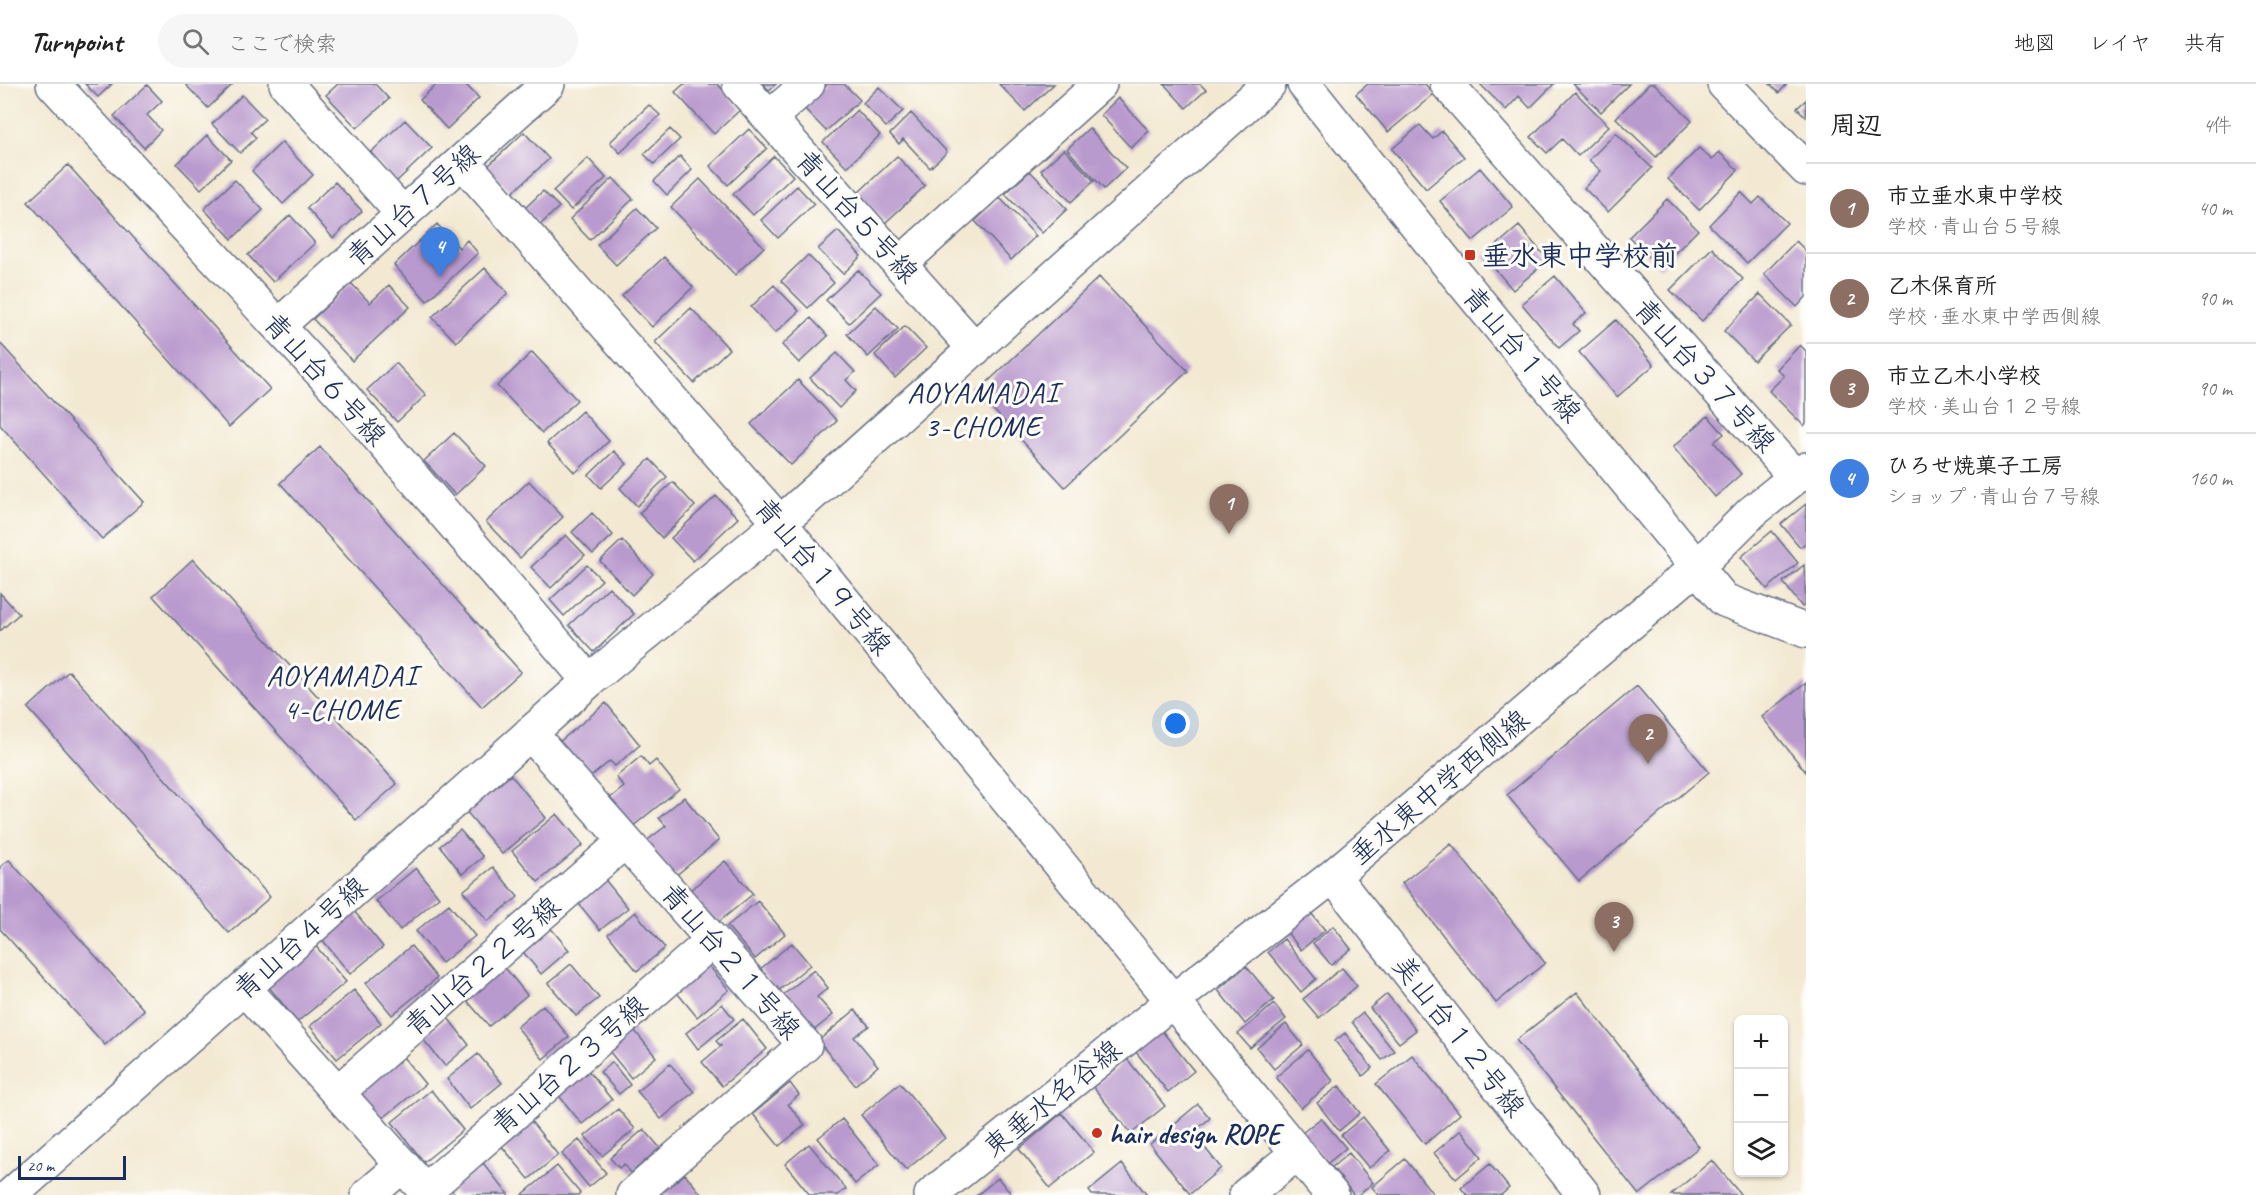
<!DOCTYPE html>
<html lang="ja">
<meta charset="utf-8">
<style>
:root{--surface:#fff;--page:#f6f6f6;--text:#222;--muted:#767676;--line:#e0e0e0;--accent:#c8321e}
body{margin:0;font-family:Caveat,"Klee One",sans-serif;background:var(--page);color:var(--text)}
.controls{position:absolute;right:18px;bottom:18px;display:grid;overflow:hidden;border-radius:9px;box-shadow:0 2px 4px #0004}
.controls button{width:54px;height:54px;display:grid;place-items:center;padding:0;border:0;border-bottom:2px solid var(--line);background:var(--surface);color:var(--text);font:30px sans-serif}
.scale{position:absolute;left:18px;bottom:15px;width:108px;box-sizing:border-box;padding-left:6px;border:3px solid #1b2f5e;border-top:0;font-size:16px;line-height:21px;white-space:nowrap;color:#1b2f5e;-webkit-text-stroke:4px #fdfcf7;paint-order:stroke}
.you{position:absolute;left:1176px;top:640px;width:21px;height:21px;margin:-15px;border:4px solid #fff;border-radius:50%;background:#1a73e8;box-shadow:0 0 0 9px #1a73e833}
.badge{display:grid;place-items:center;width:39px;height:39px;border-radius:50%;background:var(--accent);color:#fff;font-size:20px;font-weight:700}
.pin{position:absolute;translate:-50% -50px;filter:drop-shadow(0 2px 3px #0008)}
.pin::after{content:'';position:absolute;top:32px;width:21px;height:18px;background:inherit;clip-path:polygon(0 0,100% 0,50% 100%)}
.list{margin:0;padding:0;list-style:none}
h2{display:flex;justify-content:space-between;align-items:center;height:78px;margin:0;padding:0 24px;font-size:26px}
h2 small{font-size:20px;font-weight:400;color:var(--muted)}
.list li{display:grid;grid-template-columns:39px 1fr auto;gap:18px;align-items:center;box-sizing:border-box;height:90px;padding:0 24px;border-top:2px solid var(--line)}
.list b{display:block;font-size:22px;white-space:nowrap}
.list p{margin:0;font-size:20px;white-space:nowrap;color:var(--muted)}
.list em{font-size:20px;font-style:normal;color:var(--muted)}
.icon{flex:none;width:33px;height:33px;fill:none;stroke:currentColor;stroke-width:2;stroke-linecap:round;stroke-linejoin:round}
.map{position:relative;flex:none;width:1806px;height:1111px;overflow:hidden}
header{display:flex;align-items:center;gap:36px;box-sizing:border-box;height:84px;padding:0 30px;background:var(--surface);border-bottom:2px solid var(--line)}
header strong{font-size:28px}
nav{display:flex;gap:33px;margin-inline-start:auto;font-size:21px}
.search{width:420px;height:54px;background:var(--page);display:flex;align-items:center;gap:15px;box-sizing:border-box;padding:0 21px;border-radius:33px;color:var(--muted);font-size:22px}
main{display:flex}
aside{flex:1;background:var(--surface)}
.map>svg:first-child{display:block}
.building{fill:#b99ace}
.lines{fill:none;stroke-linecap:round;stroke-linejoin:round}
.minor-casing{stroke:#677087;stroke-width:36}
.minor{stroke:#fff;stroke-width:33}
.poi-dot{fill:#c8321e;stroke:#fdfcf7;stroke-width:2}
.labels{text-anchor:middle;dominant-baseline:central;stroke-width:6;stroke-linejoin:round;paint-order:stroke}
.street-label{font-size:28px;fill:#1b2f5e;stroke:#fdfcf7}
.poi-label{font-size:28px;font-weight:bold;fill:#1b2f5e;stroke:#fdfcf7;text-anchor:start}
.neighbourhood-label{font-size:30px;letter-spacing:1.5px;fill:#1b2f5e;stroke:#fdfcf7}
</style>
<header>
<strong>Turnpoint</strong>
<div class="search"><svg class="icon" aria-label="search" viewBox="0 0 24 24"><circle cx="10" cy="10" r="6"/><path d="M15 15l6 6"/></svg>ここで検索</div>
<nav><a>地図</a><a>レイヤ</a><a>共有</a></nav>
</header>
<main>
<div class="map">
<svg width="1806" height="1111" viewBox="0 0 1806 1111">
<rect width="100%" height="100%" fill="#fdfcf7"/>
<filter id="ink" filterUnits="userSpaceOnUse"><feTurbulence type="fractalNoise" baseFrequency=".0167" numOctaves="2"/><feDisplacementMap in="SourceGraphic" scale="12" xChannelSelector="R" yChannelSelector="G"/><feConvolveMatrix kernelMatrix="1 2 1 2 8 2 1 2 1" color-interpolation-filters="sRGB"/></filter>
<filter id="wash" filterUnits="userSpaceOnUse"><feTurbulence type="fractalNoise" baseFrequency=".008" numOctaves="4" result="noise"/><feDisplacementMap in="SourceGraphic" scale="24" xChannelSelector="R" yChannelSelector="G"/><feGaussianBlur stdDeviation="1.35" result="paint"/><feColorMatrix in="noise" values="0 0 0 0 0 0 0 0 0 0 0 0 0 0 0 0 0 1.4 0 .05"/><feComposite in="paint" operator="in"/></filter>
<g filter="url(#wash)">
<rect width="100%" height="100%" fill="#f3e9d2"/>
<g id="blocks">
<path class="building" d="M85,0H112L98,13Z
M185,0H233L208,24Z
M338,0H375L389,15L357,44L326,11Z
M437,0H465L479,14L447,45L420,16Z
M684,0H717L741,25L714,50L675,8Z
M763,0H776L769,6Z
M828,0H844L860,16L826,47L804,24Z
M999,0H1054L1025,27Z
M1164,0H1200L1206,6L1186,24Z
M1368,0H1425L1434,10L1388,48L1356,10Z
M1480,0H1554L1530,24L1519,12L1506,26Z
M1573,0H1629L1601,28Z
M1649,0H1655L1692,37L1656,73L1616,34Z
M1770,0H1787L1779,9Z
M147,1L162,17L147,31L161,46L144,64L114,32Z
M879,3L903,27L886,43L863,19Z
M1575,8L1609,42L1578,72L1562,55L1547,69L1531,53Z
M242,11L265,35L251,48L256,54L240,69L212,40Z
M1118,14L1149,47L1131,64L1101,31Z
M1806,16V33L1797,24Z
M649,21L660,31L620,69L610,58Z
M857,26L880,51L847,83L823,58Z
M911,29L947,68L930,84L903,55L899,60L890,50Z
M405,36L432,64L396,98L369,70Z
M1420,41L1433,55L1442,47L1464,73L1426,105L1392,65Z
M1089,44L1126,84L1104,105L1067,65Z
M670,45L680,55L654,80L644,70Z
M749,45L767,64L728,101L710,82Z
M524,48L549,75L512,109L487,83Z
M1616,49L1652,84L1608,128L1584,104L1601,87L1589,76Z
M207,51L231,76L201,105L177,80Z
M282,58L313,91L283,120L252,87Z
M1699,64L1712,76L1719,68L1738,86L1699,126L1668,95Z
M1064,65L1094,97L1071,118L1041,86Z
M680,72L692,86L667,111L654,97Z
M774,72L793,92L753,131L733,110Z
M897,72L925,102L885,139L858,109Z
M588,74L606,94L571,126L553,107Z
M68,81L270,305L229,343L28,118Z
M1480,84L1513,123L1473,157L1440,117Z
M1030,87L1067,125L1042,149L1005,110Z
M613,94L633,115L590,156L570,135Z
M700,95L764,163L735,191L671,123Z
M235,96L263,126L232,155L204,125Z
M335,98L362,127L333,154L307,124Z
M797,102L814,120L778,154L761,136Z
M543,107L559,123L540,141L524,125Z
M1741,108L1753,120L1760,113L1787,139L1747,179L1709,141Z
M1000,114L1036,152L1011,176L975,137Z
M1667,115L1698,146L1660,184L1629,153Z
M637,124L656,144L616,181L597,161Z
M290,131L315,159L273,198L248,171Z
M437,140L459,164L467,156L478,169L427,217L394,181Z
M1519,142L1548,176L1513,206L1484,172Z
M838,147L861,172L843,190L818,165Z
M1796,157L1806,167V213L1797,223L1764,190Z
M1712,164L1743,195L1702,237L1670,206Z
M808,171L834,199L808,224L781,197Z
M664,173L693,203L652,243L622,212Z
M485,184L508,209L456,258L432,233Z
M858,186L881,209L849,239L826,216Z
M1555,192L1586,229L1573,240L1579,247L1559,264L1522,220Z
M1099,193L1188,287L1065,403L977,308Z
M351,199L370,219L389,201L410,223L352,277L313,235Z
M774,201L799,227L775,249L751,223Z
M1760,210L1791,241L1754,277L1724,247Z
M876,222L898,245L868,273L847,250Z
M691,224L729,265L694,299L655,258Z
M811,234L828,252L799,279L782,261Z
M1616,236L1654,281L1617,313L1579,268Z
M905,242L926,264L895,294L875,271Z
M0,259L144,418L102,455L0,341Z
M1800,261L1806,267V340L1804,342L1769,307L1784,292L1777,285Z
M532,268L577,316L542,349L497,302Z
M837,269L855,288L846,296L856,307L839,324L810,294Z
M396,279L426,311L397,338L367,306Z
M798,296L837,337L791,381L751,340Z
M582,327L609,357L575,389L547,359Z
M1708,332L1724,350L1714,358L1741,390L1715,413L1673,363Z
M454,349L486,382L455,411L424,377Z
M320,363L521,588L482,623L280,399Z
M614,367L627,380L601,404L589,391Z
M650,375L667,393L637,422L620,404Z
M529,397L563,433L520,474L486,438Z
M673,398L695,422L662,454L639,429Z
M716,412L738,434L693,477L671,454Z
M1806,420V459L1800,463L1781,440Z
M592,429L613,451L593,470L572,448Z
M1772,447L1798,479L1767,505L1741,473Z
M566,451L585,471L551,504L531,483Z
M622,456L653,490L632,511L600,477Z
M193,475L397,700L356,736L153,512Z
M587,481L602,496L564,532L550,516Z
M1804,481L1806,520L1802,523L1783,498Z
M609,503L634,530L594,568L569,541Z
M0,509L19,530L0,547Z
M69,587L270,813L229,849L28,624Z
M1806,599V688L1762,633Z
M1637,602L1709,688L1579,797L1507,711Z
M606,619L640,661L615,682L610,677L588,695L558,659Z
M641,672L649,682L656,676L679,705L632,743L609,715L624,703L616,693Z
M511,691L546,734L502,770L466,727Z
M684,713L719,756L674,793L645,758L666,742L659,734Z
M557,730L583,761L538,798L512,767Z
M460,746L483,773L462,790L440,762Z
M1451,760L1545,879L1496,919L1402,799Z
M9,776L144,926L105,961L0,845V783Z
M725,777L753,810L715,841L688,808Z
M493,783L518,813L488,837L463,807Z
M416,784L439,813L400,846L376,817Z
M602,792L628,824L600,846L575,815Z
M758,817L785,850L755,875L727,842Z
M449,820L475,852L442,879L416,847Z
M1306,823L1325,846L1301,866L1282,842Z
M354,827L383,863L350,890L321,854Z
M635,828L665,864L637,887L608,850Z
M548,841L569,866L541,890L520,864Z
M1333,842L1351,865L1331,881L1313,859Z
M1284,855L1316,895L1301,908L1268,868Z
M792,859L810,881L777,908L759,886Z
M314,860L346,898L297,938L266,899Z
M411,862L437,894L392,931L366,899Z
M706,878L729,906L697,933L674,905Z
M571,880L599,914L576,932L548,899Z
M503,881L527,911L489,942L464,913Z
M1246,882L1274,916L1245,940L1218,906Z
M1342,884L1357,902L1319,934L1303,915Z
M814,886L828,904L817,913L833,931L812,948L782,912Z
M354,906L381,939L337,975L310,942Z
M1577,908L1699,1063L1639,1111L1516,956Z
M1387,910L1416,946L1399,959L1370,924Z
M722,920L734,935L698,965L686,949Z
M1274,920L1286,935L1250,964L1238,950Z
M543,921L569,953L543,975L517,943Z
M855,926L869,942L854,953L878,982L855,1001L818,957Z
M1363,929L1394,967L1382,976L1352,938Z
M448,934L469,961L445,982L422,954Z
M743,935L767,965L722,1002L702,978L721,962L716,957Z
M1286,940L1303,961L1274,985L1257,964Z
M630,941L656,973L631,994L605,962Z
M1162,947L1194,987L1168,1008L1136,968Z
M1345,949L1372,984L1363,992L1335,957Z
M1308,966L1333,997L1301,1024L1276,993Z
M399,968L425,1000L382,1035L356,1003Z
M478,970L502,999L470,1025L447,995Z
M1412,971L1460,1030L1425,1060L1376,1000Z
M1127,975L1165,1022L1131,1050L1093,1003Z
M612,978L630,1001L619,1010L600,988Z
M670,980L694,1008L661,1035L637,1007Z
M586,984L612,1016L582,1040L556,1008Z
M790,999L799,1011L788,1020L805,1041L779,1062L753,1030Z
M900,999L945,1054L906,1086L861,1031Z
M1339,1002L1360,1029L1339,1047L1317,1019Z
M431,1006L463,1046L424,1078L392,1038Z
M1198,1020L1210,1034L1193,1049L1221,1084L1190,1110L1150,1060Z
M618,1025L635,1045L602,1072L585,1052Z
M1062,1029L1094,1068L1050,1104L1019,1065Z
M1363,1033L1390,1067L1369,1084L1341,1051Z
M1321,1034L1346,1064L1328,1079L1302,1049Z
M842,1035L879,1081L855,1100L818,1054Z
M530,1036L558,1071L529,1095L500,1060Z
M644,1045L660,1064L631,1089L624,1080L619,1084L610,1074Z
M1461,1046L1482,1073L1456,1095L1434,1069Z
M579,1056L606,1089L589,1103L562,1070Z
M809,1060L846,1105L838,1111H810L785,1080Z
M1349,1069L1373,1099L1358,1111H1354L1332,1083Z
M1405,1075L1434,1111H1379L1372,1103Z
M1712,1076L1741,1111H1671Z
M483,1079L508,1110L456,1111L451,1105Z
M1122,1080L1147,1111H1092L1089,1107Z
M1490,1080L1509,1104L1501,1111H1467L1461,1104Z
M557,1082L580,1109L578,1111H522Z
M685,1090L702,1111H659Z
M998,1094L1012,1111H977Z"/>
</g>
</g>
<g filter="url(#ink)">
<use href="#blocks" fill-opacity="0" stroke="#677087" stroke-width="1.5"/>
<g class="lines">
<g class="minor-casing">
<path id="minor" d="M53,0L343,312L589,597
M286,0L403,130
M739,0L975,265
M1304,0L1451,184L1724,516L1806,547
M1447,0L1795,393
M1724,0L1806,85
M769,34L808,0
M462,77L780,439L1332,1111
M900,180L1100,0
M278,242L548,0
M530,649L805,961L633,1111
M1333,792L1584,1111
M244,904L429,1111
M338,1008L625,757
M425,1107L713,856
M11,1111L589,597L780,439L1269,0
M368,1111L403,1081
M931,1111L1174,916L1333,792L1698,482L1752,428L1806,385
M1246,1111L1296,1070"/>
</g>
<use href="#minor" class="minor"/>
</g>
</g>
<g class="poi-dot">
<rect x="1464" y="165" width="12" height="12" rx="3"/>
<circle cx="1097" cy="1049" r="6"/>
</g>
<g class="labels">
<g class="street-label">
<text transform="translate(413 121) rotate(-42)">青山台７号線</text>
<text transform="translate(857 132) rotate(48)">青山台５号線</text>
<text transform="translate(1522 270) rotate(50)">青山台１号線</text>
<text transform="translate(1705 291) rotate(48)">青山台３７号線</text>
<text transform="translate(325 295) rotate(48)">青山台６号線</text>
<text transform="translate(823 492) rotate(50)">青山台１９号線</text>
<text transform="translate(1439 703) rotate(-40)">垂水東中学西側線</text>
<text transform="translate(300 854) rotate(-42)">青山台４号線</text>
<text transform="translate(731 877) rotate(49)">青山台２１号線</text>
<text transform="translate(482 882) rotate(-41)">青山台２２号線</text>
<text transform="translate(1459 952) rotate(52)">美山台１２号線</text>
<text transform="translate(569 981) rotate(-41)">青山台２３号線</text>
<text transform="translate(1052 1014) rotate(-39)">東垂水名谷線</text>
</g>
<g class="poi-label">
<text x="1482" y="171">垂水東中学校前</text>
<text x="1109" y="1049">hair design ROPE</text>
</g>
<g class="neighbourhood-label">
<text x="983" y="308">AOYAMADAI<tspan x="983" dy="34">3-CHOME</tspan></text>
<text x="342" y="591">AOYAMADAI<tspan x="342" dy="34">4-CHOME</tspan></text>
</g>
</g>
</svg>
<div class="controls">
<button>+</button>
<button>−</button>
<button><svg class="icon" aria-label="layers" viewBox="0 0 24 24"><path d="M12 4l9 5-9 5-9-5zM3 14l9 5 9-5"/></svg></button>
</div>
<div class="scale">20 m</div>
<div class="you"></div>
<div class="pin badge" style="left:1229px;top:450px;background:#8d6e63">1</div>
<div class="pin badge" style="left:1648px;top:680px;background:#8d6e63">2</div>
<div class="pin badge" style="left:1614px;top:868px;background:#8d6e63">3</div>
<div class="pin badge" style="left:440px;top:193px;background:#3f7fe0">4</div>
</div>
<aside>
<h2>周辺<small>4件</small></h2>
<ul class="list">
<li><span class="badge" style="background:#8d6e63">1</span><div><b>市立垂水東中学校</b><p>学校 · 青山台５号線</p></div><em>40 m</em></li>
<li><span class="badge" style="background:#8d6e63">2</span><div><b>乙木保育所</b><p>学校 · 垂水東中学西側線</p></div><em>90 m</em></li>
<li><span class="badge" style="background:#8d6e63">3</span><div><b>市立乙木小学校</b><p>学校 · 美山台１２号線</p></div><em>90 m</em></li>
<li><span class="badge" style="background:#3f7fe0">4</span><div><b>ひろせ焼菓子工房</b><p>ショップ · 青山台７号線</p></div><em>160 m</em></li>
</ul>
</aside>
</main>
